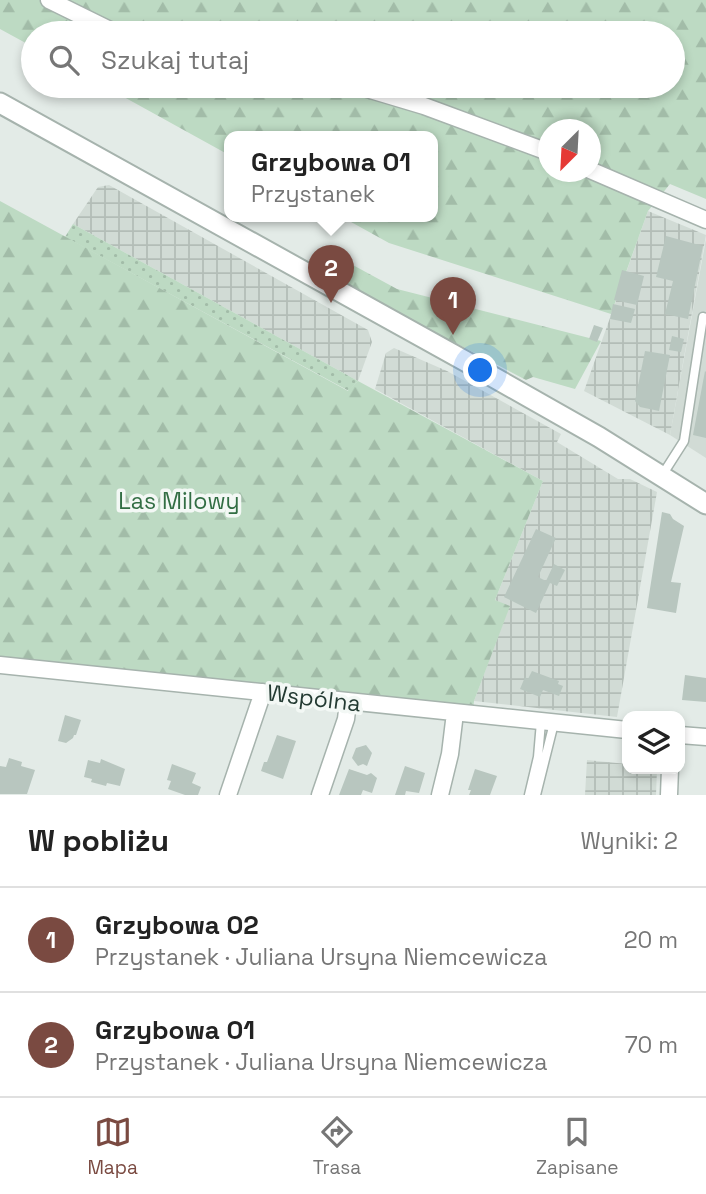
<!DOCTYPE html>
<html lang="pl">
<meta charset="utf-8">
<style>
:root{--surface:#fff;--page:#f6f6f6;--text:#222;--muted:#767676;--line:#e0e0e0;--accent:#7a4a41}
body{margin:0;font-family:"Space Grotesk",sans-serif;background:var(--page);color:var(--text)}
.controls{position:absolute;right:21px;bottom:21px;display:grid;overflow:hidden;border-radius:14px;box-shadow:0 4px 10px #0003}
.controls button{width:63px;height:63px;display:grid;place-items:center;padding:0;border:0;border-bottom:2px solid var(--line);background:var(--surface);color:var(--text);font:35px sans-serif}
.compass{position:absolute;left:538px;top:119px;width:63px;height:63px;border-radius:50%;background:var(--surface);box-shadow:0 4px 10px #0003;rotate:204deg}
.you{position:absolute;left:481px;top:371px;width:24px;height:24px;margin:-18px;border:5px solid #fff;border-radius:50%;background:#1a73e8;box-shadow:0 0 0 10px #1a73e833}
.badge{display:grid;place-items:center;width:46px;height:46px;border-radius:50%;background:var(--accent);color:#fff;font-size:23px;font-weight:700}
.pin{position:absolute;translate:-50% -58px;filter:drop-shadow(0 2px 4px #0008)}
.pin::after{content:'';position:absolute;top:37px;width:24px;height:21px;background:inherit;clip-path:polygon(0 0,100% 0,50% 100%)}
.popup{position:absolute;left:224px;top:131px;width:214px;height:91px;box-sizing:border-box;display:grid;place-content:center;border-radius:14px;background:var(--surface);filter:drop-shadow(0 2px 5px #0005);font-size:23px;white-space:nowrap;color:var(--muted)}
.popup b{font-size:26px;color:var(--text)}
.popup::after{content:'';position:absolute;left:50%;top:100%;margin-left:-14px;border:14px solid transparent;border-top-color:var(--surface)}
.list{margin:0;padding:0;list-style:none}
h2{display:flex;justify-content:space-between;align-items:center;height:91px;margin:0;padding:0 28px;font-size:30px}
h2 small{font-size:23px;font-weight:400;color:var(--muted)}
.list li{display:grid;grid-template-columns:46px 1fr auto;gap:21px;align-items:center;box-sizing:border-box;height:105px;padding:0 28px;border-top:2px solid var(--line)}
.list b{display:block;font-size:26px;white-space:nowrap}
.list p{margin:0;font-size:23px;white-space:nowrap;color:var(--muted)}
.list em{font-size:23px;font-style:normal;color:var(--muted)}
.icon{flex:none;width:38px;height:38px;fill:none;stroke:currentColor;stroke-width:2;stroke-linecap:round;stroke-linejoin:round}
.map{position:relative;flex:none;width:706px;height:795px;overflow:hidden}
.search{position:absolute;background:var(--surface);box-shadow:0 4px 10px #0003;left:21px;right:21px;top:21px;height:77px;display:flex;align-items:center;gap:18px;box-sizing:border-box;padding:0 24px;border-radius:38px;color:var(--muted);font-size:26px}
.sheet{height:301px;background:var(--surface)}
nav{display:flex;justify-content:space-around;align-items:center;box-sizing:border-box;height:98px;border-top:2px solid var(--line);background:var(--surface);font-size:19px;color:var(--muted)}
nav a{display:grid;justify-items:center;gap:4px}
nav .on{color:var(--accent)}
.map>svg:first-child{display:block}
.built{fill:#d1dbd5}
.industrial{fill:url(#industrial-grid)}
.grass{fill:url(#grass-dots)}
.forest{fill:url(#forest-firs);fill-rule:evenodd}
.building{fill:#b8c6bf}
.lines{fill:none;stroke-linecap:round;stroke-linejoin:round}
.service-casing{stroke:#a6b3ad;stroke-width:11}
.minor-casing{stroke:#a6b3ad;stroke-width:19}
.tertiary-casing{stroke:#a6b3ad;stroke-width:23}
.service{stroke:#fff;stroke-width:8}
.minor{stroke:#fff;stroke-width:16}
.tertiary{stroke:#fff;stroke-width:19}
.labels{text-anchor:middle;dominant-baseline:central;stroke-width:7;stroke-linejoin:round;paint-order:stroke}
.park-label{font-size:23px;fill:#326e44;stroke:#f3f8f5}
.street-label{font-size:23px;fill:#243b33;stroke:#f3f8f5}
</style>
<div class="map">
<svg width="706" height="795" viewBox="0 0 706 795">
<defs>
<pattern id="industrial-grid" width="8" height="8" patternUnits="userSpaceOnUse" patternTransform="scale(1.75)"><rect width="8" height="8" fill="#d1dbd5"/><path d="M0 4h8M4 0v8" fill="none" stroke="#b3bdb7"/></pattern>
<pattern id="grass-dots" width="8" height="8" patternUnits="userSpaceOnUse" patternTransform="scale(1.75)"><rect width="8" height="8" fill="#bddac3"/><path d="M2 2h.1M6 6h.1" fill="none" stroke="#a2bca8" stroke-width="1.8" stroke-linecap="round"/></pattern>
<pattern id="forest-firs" width="22" height="20" patternUnits="userSpaceOnUse" patternTransform="scale(1.75)"><rect width="22" height="20" fill="#bddac3"/><path d="M5 1l3.5 6h-7zM16 11l3.5 6h-7z" fill="#a2bca8"/></pattern>
</defs>
<rect width="100%" height="100%" fill="#e3ebe7"/>
<path class="built" d="M706,239V458L670,435Z"/>
<path class="industrial" d="M109,185L368,330L372,342L358,381L73,224L98,187Z
M648,211L706,235L670,435L584,391Z
M394,348L447,371L561,434L557,442L618,479H630L657,492L617,717L474,701L509,607L495,600L543,481L375,389L386,353Z
M587,760L627,764V769H657L656,795H585Z"/>
<path class="grass" d="M73,224L358,381L349,391L65,237Z"/>
<path class="forest" d="M0,0H706V199L670,184L648,211L611,314L389,243L342,217H432V137H230L229,155L104,86H673V33H33V47L0,29ZM548,130H590V172H548Z
M0,201L348,391L358,381L543,481L495,600L510,606L474,701L473,710L0,660Z
M340,258L397,289L601,341L575,389L533,377L526,380L335,280L333,270Z"/>
<path class="building" d="M666,236L703,246L688,319L665,314L673,281L656,277Z
M622,270L644,276L637,305L614,300Z
M613,304L635,309L631,323L610,319Z
M594,325L603,328L597,342L589,339Z
M672,336L684,339L681,352L669,350Z
M645,351L670,355L659,411L640,407L635,401Z
M705,371L706,372V438L693,435Z
M662,512L670,514L673,519L684,526L671,582L681,583L676,613L647,608Z
M536,529L556,538L538,577L546,581L554,564L565,570L557,586L550,583L536,613L504,597Z
M532,671L559,681L558,684L563,686L559,696L543,690L540,697L520,689L525,677L528,679Z
M685,675L706,678V702L682,700Z
M65,715L81,720L76,735H74L73,738L66,743L58,741Z
M277,735L296,741L283,779L261,771L264,762H267Z
M366,745L372,753L367,766L363,764L358,766L352,758L356,748Z
M9,758L22,762L21,766L35,770L27,794H0V766L6,767Z
M101,759L125,769L120,786L107,783L106,786L91,782L92,779L84,777L88,760L100,763Z
M172,764L196,773L192,783L201,787L198,795H185L168,789L171,781L167,780Z
M405,766L425,773L419,793L406,791L405,795H395Z
M349,769L367,775L371,773L377,778L372,793L363,790L361,795H339Z
M475,769L497,776L490,795H469L471,790H468Z"/>
<g class="lines">
<g class="service-casing">
<path id="service" d="M661,477L684,441L703,317L706,318
M529,795L538,757L541,722
M536,795L554,723"/>
</g>
<g class="minor-casing">
<path id="minor" d="M49,0L116,33
M357,86L424,106L548,152
M590,170L706,220
M0,665L627,730
M680,735L706,737
M228,795L263,692
M320,795L346,719L348,702
M440,795L450,754L455,713
M669,795L670,769"/>
</g>
<g class="tertiary-casing">
<path id="tertiary" d="M0,103L465,361L599,437L706,504"/>
</g>
<use href="#service" class="service"/>
<use href="#minor" class="minor"/>
<use href="#tertiary" class="tertiary"/>
</g>
<g class="labels">
<g class="park-label">
<text x="179" y="501">Las Milowy</text>
</g>
<g class="street-label">
<text transform="translate(314 698) rotate(7)">Wspólna</text>
</g>
</g>
</svg>
<div class="controls">
<button><svg class="icon" aria-label="layers" viewBox="0 0 24 24"><path d="M12 4l9 5-9 5-9-5zM3 14l9 5 9-5"/></svg></button>
</div>
<svg class="compass" viewBox="-18 -18 36 36"><path d="M0-13l5 13h-10z" fill="#e53935"/><path d="M0 13l5-13h-10z" fill="#767676"/></svg>
<div class="you"></div>
<div class="pin badge" style="left:453px;top:335px">1</div>
<div class="pin badge" style="left:331px;top:303px">2</div>
<div class="popup"><b>Grzybowa 01</b>Przystanek</div>
<div class="search"><svg class="icon" aria-label="search" viewBox="0 0 24 24"><circle cx="10" cy="10" r="6"/><path d="M15 15l6 6"/></svg>Szukaj tutaj</div>
</div>
<section class="sheet">
<h2>W pobliżu<small>Wyniki: 2</small></h2>
<ul class="list">
<li><span class="badge">1</span><div><b>Grzybowa 02</b><p>Przystanek · Juliana Ursyna Niemcewicza</p></div><em>20 m</em></li>
<li><span class="badge">2</span><div><b>Grzybowa 01</b><p>Przystanek · Juliana Ursyna Niemcewicza</p></div><em>70 m</em></li>
</ul>
</section>
<nav>
<a class="on"><svg class="icon" aria-label="map" viewBox="0 0 24 24"><path d="M3 6l6-2 6 2 6-2v14l-6 2-6-2-6 2zM9 4v14M15 6v14"/></svg>Mapa</a>
<a><svg class="icon" aria-label="directions" viewBox="0 0 24 24"><path d="M12 3l9 9-9 9-9-9zM9 14v-3h6M13 9l2 2-2 2"/></svg>Trasa</a>
<a><svg class="icon" aria-label="saved" viewBox="0 0 24 24"><path d="M7 4h10v16l-5-4-5 4z"/></svg>Zapisane</a>
</nav>
